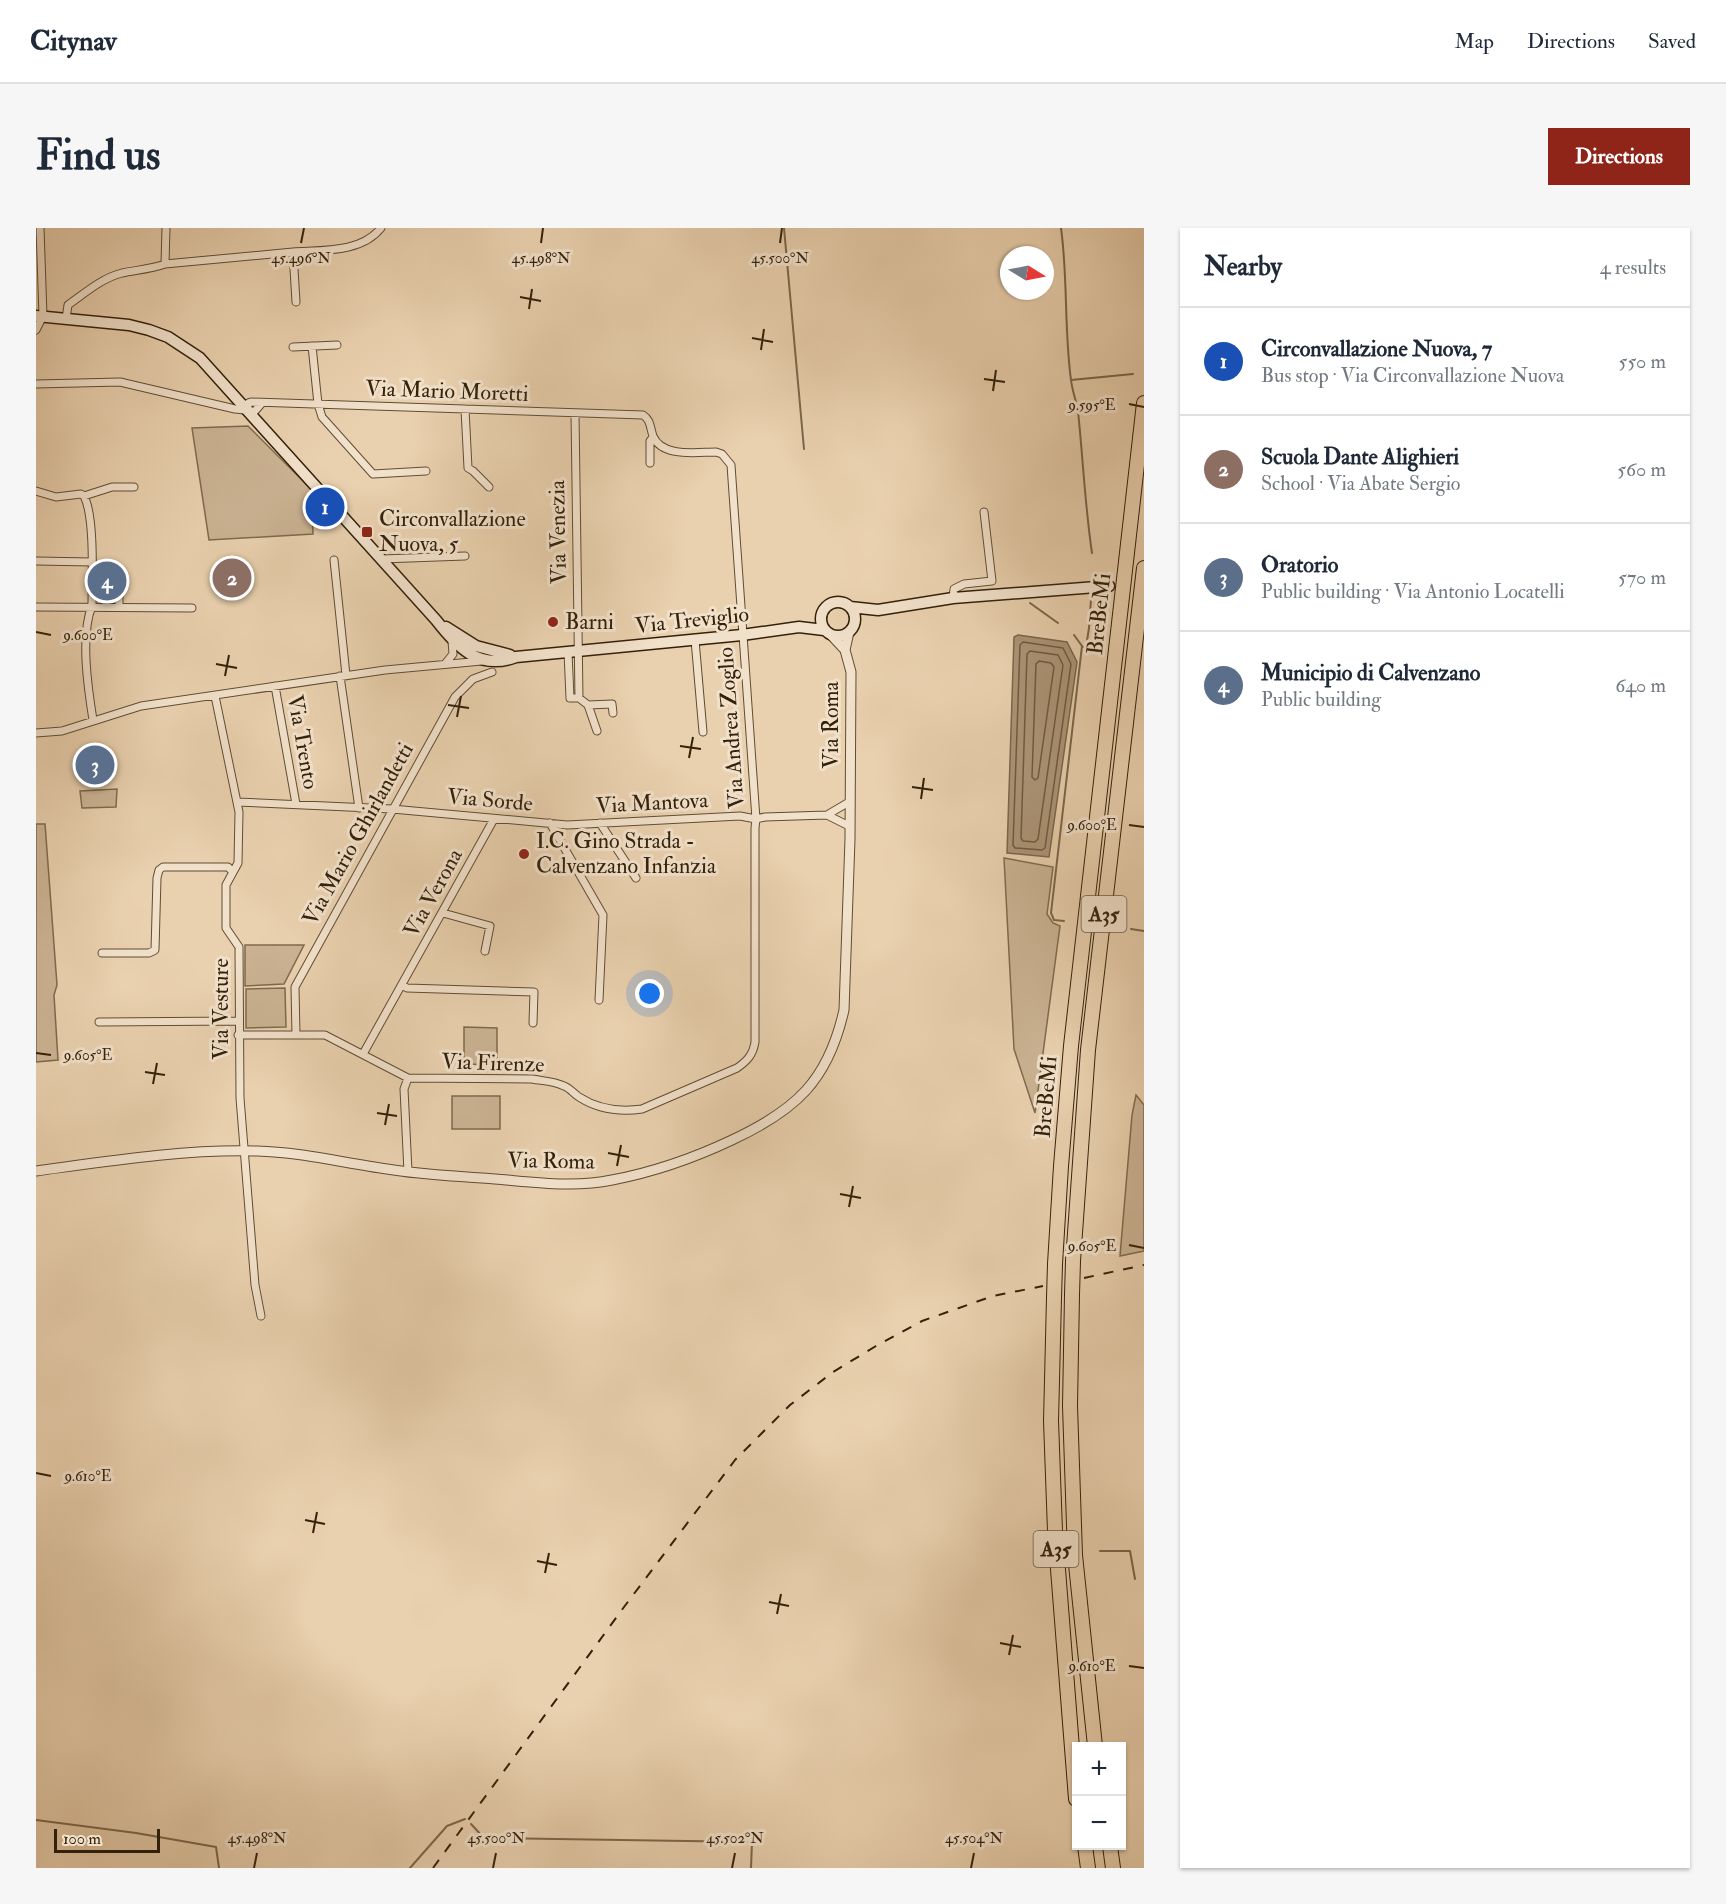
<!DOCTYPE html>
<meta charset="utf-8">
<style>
:root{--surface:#fff;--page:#f6f6f7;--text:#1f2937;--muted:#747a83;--line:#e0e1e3;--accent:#8f2418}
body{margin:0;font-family:"IM FELL Double Pica",serif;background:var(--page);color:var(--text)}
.controls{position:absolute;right:18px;bottom:18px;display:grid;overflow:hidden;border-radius:0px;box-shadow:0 2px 4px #0004}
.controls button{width:54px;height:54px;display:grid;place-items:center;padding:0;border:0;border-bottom:2px solid var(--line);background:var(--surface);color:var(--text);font:30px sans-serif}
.compass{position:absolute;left:964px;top:18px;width:54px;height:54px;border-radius:50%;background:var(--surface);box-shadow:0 2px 4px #0004;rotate:100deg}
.scale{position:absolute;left:18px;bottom:15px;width:106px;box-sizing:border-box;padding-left:6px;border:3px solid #33210a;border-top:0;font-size:16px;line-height:21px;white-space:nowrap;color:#33210a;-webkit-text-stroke:4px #f1e0ca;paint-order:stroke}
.you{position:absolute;left:614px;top:766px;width:21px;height:21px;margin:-15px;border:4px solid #fff;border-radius:50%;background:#1a73e8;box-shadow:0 0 0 9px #1a73e833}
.badge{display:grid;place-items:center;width:39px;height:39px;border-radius:50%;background:var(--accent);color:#fff;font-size:20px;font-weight:700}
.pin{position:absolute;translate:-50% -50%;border:3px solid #fff;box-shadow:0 2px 6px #0006}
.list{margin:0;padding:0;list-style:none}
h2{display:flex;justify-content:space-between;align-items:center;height:78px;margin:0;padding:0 24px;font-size:26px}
h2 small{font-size:20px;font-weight:400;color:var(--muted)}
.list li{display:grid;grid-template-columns:39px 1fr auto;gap:18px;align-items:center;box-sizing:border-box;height:108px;padding:0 24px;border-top:2px solid var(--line)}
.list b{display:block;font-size:22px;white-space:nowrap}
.list p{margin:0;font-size:20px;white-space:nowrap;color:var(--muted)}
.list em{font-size:20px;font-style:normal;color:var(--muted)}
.map{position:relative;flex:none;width:1108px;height:1640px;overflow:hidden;border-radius:0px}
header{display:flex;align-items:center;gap:36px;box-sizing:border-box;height:84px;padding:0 30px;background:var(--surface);border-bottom:2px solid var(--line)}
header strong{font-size:28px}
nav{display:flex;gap:33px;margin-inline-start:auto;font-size:21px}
.intro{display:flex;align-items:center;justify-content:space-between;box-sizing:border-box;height:144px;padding:0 36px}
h1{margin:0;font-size:42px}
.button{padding:15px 27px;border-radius:0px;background:var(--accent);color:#fff;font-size:21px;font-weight:700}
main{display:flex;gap:36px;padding:0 36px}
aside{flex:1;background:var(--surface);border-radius:0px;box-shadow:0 2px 4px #0004}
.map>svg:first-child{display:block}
.green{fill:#cab292;stroke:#7e6a4e;stroke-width:1.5}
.water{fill:#ab9476;stroke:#7b664b;stroke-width:1.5}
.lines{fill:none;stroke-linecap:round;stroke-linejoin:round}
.shore{stroke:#6f5a40;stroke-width:1.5}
.stream{stroke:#7b664b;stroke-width:2}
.minor-casing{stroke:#604d33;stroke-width:9}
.tertiary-casing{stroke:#604d33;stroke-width:11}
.secondary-casing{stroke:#33210a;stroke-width:13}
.motorway-casing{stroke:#33210a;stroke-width:16}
.minor{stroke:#f1e0ca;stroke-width:7}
.tertiary{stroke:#f1e0ca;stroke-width:9}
.secondary{stroke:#f1e0ca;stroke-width:10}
.motorway{stroke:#e9d0ae;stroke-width:14}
.rail{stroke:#33210a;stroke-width:2;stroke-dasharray:10 10;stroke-linecap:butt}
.motorway-bridge-casing{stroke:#33210a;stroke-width:16;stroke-linecap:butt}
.motorway-bridge{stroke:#e9d0ae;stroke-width:14}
.ticks{fill:none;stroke:#33210a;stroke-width:2}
.poi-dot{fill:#8f2418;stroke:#f1e0ca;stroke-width:2}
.labels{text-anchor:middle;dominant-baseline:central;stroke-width:6;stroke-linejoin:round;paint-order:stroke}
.shield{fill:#f1e0ca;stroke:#6c5a44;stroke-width:1.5}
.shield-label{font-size:21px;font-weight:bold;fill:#33210a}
.street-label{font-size:22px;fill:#33210a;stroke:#f1e0ca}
.poi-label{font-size:22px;fill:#33210a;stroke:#f1e0ca;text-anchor:start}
.ticks-label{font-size:15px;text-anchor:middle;fill:#33210a;stroke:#f1e0ca;stroke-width:6;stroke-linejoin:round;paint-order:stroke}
</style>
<header>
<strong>Citynav</strong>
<nav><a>Map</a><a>Directions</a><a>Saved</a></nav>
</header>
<div class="intro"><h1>Find us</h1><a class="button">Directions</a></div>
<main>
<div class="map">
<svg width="1108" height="1640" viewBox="0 0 1108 1640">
<rect width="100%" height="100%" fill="#e9d0ae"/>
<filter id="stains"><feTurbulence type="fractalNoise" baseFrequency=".00333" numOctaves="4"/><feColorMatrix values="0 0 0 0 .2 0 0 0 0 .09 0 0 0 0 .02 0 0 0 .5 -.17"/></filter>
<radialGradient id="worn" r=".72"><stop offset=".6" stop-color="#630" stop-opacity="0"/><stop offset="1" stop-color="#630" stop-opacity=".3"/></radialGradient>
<path class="green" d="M212,198L275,261L277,306L173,312L156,200Z
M81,561L80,579L46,580L44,563Z
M0,596H9L21,757L18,767L22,832L0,834Z
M968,630L1017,639L1011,686L1017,695L1024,698L999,885L978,821Z
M209,717H268L248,756L209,758Z
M249,760L250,799L210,800V761Z
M428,799L461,800V837L428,836Z
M1100,867L1108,877V1023L1084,1028L1096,887Z
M416,868H464V901H416Z"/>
<path class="water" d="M982,407L1031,414L1041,434L1013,629L971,625L978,409Z"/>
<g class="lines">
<path class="shore" d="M987,414L1027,420L1035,436L1009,620L1006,622L979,620L977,617L984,417Z
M994,423L1022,427L1027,437L1002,611L999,614L987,613L985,610L991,426Z
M1003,433L1015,435L1018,439L1002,550L999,552L996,549L1000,436Z"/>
<path class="stream" d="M748,0L768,221
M1025,0C1032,50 1028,101 1035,152C1036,162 1040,172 1042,183C1047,231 1049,278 1056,325
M1035,152L1097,146
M994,375L1022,395
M1046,419H1050L1053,400L1055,371
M1028,693L1018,692L1015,685L1046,418L1038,407
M1095,701L1108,703
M1064,1323H1094L1099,1351
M0,1592L100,1605L180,1619L183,1640
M435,1596L448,1610L716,1614L715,1640
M374,1640L411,1598L429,1591"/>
<g class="minor-casing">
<path id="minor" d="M257,24C287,22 325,25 345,0
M129,36L130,0
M30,91L32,77C49,65 66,50 86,45C101,42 115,41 129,36L257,24L260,74
M0,102L7,88L4,0
M276,118L282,176L286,189L337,246L390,243
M257,119L301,117
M0,156L84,154L199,181L219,183L226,175
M429,181L432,240L437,243L453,259
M614,235V213L617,209
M0,263L20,269L45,266L48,268L76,259H98
M48,268C59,289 56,352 56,378C44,407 52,461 57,492
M346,331L429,328
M298,332L310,447
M0,333L56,334
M917,370L918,361L928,356L956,353L948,284
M0,379L156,380
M83,379V340
M659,412L667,504
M532,424L534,470H543L539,185
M409,436L417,426L416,413
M304,448L323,580
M239,458L260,576
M179,468L203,584L202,635L190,657V700L203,719L204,870L219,1057L225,1088
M543,470L552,477L576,476L577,485
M552,477L561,503
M0,505L26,503L105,478L349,442L446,433
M201,574L356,581L531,597L704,588L720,591L729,589L791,587L813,598
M791,587L813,574
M514,595L567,687L563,772
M564,595L600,650
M407,685L454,698L449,723
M66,725H113L119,722L121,650L123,642L127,639H192L197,644
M366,757L371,760L498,764L497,795
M63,794L203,793
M202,807H289L372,850L496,851C507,853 518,853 528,858C534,860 538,866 543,869C563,882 584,884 606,881L701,840C711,833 717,827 719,814V600L720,591L695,237L686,226L680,224C661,224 626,230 617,208C614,200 615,192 607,187L215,174L212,175V182
M260,807L259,759L419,469L437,451L456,444
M327,826L458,591
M372,944L368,861L372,850"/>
</g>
<g class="tertiary-casing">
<path id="tertiary" d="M809,422L813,404
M0,943C73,933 147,921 221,923C264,924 308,935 351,941C386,947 423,948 459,951C497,954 538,960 576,952C618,944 658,930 696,912C760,882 792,853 808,782L814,611L815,444L809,422L795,407"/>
</g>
<g class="secondary-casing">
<path id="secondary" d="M0,88L93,97L113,102L132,109L164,130L400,392C421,419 443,443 480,429L706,407L763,399L788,402
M785 391a17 17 0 1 1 34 0a17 17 0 1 1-34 0Z
M814,379L842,382L917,370L1073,358
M410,399L440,418L474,427"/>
</g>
<g class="motorway-casing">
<path id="motorway" d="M1037,1033L1052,822L1108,340
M1019,1036L1025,938L1035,818L1108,175
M1036,1067L1034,1178L1039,1327L1059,1518
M1018,1070L1015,1193L1019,1303L1040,1571
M1049,1618L1052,1640
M1074,1618L1077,1640"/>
</g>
<use href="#minor" class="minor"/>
<use href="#tertiary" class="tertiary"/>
<use href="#secondary" class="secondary"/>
<use href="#motorway" class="motorway"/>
<path class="rail" d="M1048,1050L1108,1037
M397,1640L588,1379L699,1232L754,1177L797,1144L840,1118L886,1093L957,1068L1007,1058"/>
<g class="motorway-bridge-casing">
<path id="motorway-bridge" d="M1036,1067L1037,1033
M1018,1070L1019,1036"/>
</g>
<use href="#motorway-bridge" class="motorway-bridge"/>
</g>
<path class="ticks" d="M265,15L268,0M505,15L507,0M744,15L746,0M484,69L505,73M493,81L496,61M716,110L737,114M725,122L728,101M948,151L969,154M957,163L960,142M1093,176L1108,179M0,404L15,407M180,436L201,440M189,448L193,427M412,477L433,480M421,489L425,468M644,518L665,521M653,530L657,509M876,559L897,562M885,571L888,550M1093,597L1108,599M0,825L15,827M109,844L129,847M117,856L121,835M341,885L361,888M349,897L353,876M572,925L593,929M581,938L585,917M804,966L825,970M813,979L817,958M1093,1017L1108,1020M0,1245L15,1248M269,1292L289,1296M277,1305L281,1284M501,1333L521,1337M509,1345L513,1325M733,1374L753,1378M741,1386L745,1366M964,1415L985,1419M973,1427L977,1407M1093,1438L1108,1440M218,1640L221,1625M457,1640L460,1625M696,1640L699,1625M935,1640L938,1625"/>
<g class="poi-dot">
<rect x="325" y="298" width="12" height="12" rx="3"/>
<circle cx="517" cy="394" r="6"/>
<circle cx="488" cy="626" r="6"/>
</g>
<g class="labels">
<g class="shield">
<rect x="1045.5" y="668" width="45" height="36" rx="4.5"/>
<rect x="997.5" y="1303" width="45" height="36" rx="4.5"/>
</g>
<g class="shield-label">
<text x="1068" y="686">A35</text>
<text x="1020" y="1321">A35</text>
</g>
<g class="street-label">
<text transform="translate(411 163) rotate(2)">Via Mario Moretti</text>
<text transform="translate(522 304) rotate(-91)">Via Venezia</text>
<text transform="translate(1063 386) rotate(-84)">BreBeMi</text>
<text transform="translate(656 392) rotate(-6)">Via Treviglio</text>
<text transform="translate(795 497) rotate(-90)">Via Roma</text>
<text transform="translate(695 500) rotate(-94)">Via Andrea Zoglio</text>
<text transform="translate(267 514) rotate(80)">Via Trento</text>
<text transform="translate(454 572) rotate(5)">Via Sorde</text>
<text transform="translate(616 575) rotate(-3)">Via Mantova</text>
<text transform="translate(322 606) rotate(-61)">Via Mario Ghirlandetti</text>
<text transform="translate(397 665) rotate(-61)">Via Verona</text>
<text transform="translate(185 781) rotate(-90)">Via Vesture</text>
<text transform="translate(457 835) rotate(2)">Via Firenze</text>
<text transform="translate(1010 869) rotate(-85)">BreBeMi</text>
<text transform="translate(515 933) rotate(1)">Via Roma</text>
</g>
<g class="poi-label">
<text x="343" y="291">Circonvallazione<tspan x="343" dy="25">Nuova, 5</tspan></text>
<text x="529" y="394">Barni</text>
<text x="500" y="613">I.C. Gino Strada -<tspan x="500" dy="25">Calvenzano Infanzia</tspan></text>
</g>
</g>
<g class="ticks-label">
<text x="265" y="35">45.496°N</text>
<text x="505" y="35">45.498°N</text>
<text x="744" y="35">45.500°N</text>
<text x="1056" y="182">9.595°E</text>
<text x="52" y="412">9.600°E</text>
<text x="1056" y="602">9.600°E</text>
<text x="52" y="832">9.605°E</text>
<text x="1056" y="1023">9.605°E</text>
<text x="52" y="1253">9.610°E</text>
<text x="1056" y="1443">9.610°E</text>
<text x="221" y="1615">45.498°N</text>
<text x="460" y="1615">45.500°N</text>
<text x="699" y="1615">45.502°N</text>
<text x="938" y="1615">45.504°N</text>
</g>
<rect width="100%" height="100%" filter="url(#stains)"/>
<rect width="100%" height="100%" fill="url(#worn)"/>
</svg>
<div class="controls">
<button>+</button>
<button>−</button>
</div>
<svg class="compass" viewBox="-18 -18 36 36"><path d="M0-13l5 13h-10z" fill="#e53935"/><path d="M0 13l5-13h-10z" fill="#747a83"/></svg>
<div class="scale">100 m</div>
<div class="you"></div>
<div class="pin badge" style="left:289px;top:279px;background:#1a4fb4">1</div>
<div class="pin badge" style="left:196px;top:350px;background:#8d6e63">2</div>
<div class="pin badge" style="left:59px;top:537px;background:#5c6f8a">3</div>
<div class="pin badge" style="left:71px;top:353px;background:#5c6f8a">4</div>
</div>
<aside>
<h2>Nearby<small>4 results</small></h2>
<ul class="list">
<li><span class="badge" style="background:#1a4fb4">1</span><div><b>Circonvallazione Nuova, 7</b><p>Bus stop · Via Circonvallazione Nuova</p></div><em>550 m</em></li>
<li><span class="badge" style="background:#8d6e63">2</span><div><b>Scuola Dante Alighieri</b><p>School · Via Abate Sergio</p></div><em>560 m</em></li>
<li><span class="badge" style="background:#5c6f8a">3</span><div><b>Oratorio</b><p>Public building · Via Antonio Locatelli</p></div><em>570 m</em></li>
<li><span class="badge" style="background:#5c6f8a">4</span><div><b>Municipio di Calvenzano</b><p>Public building</p></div><em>640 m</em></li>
</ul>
</aside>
</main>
